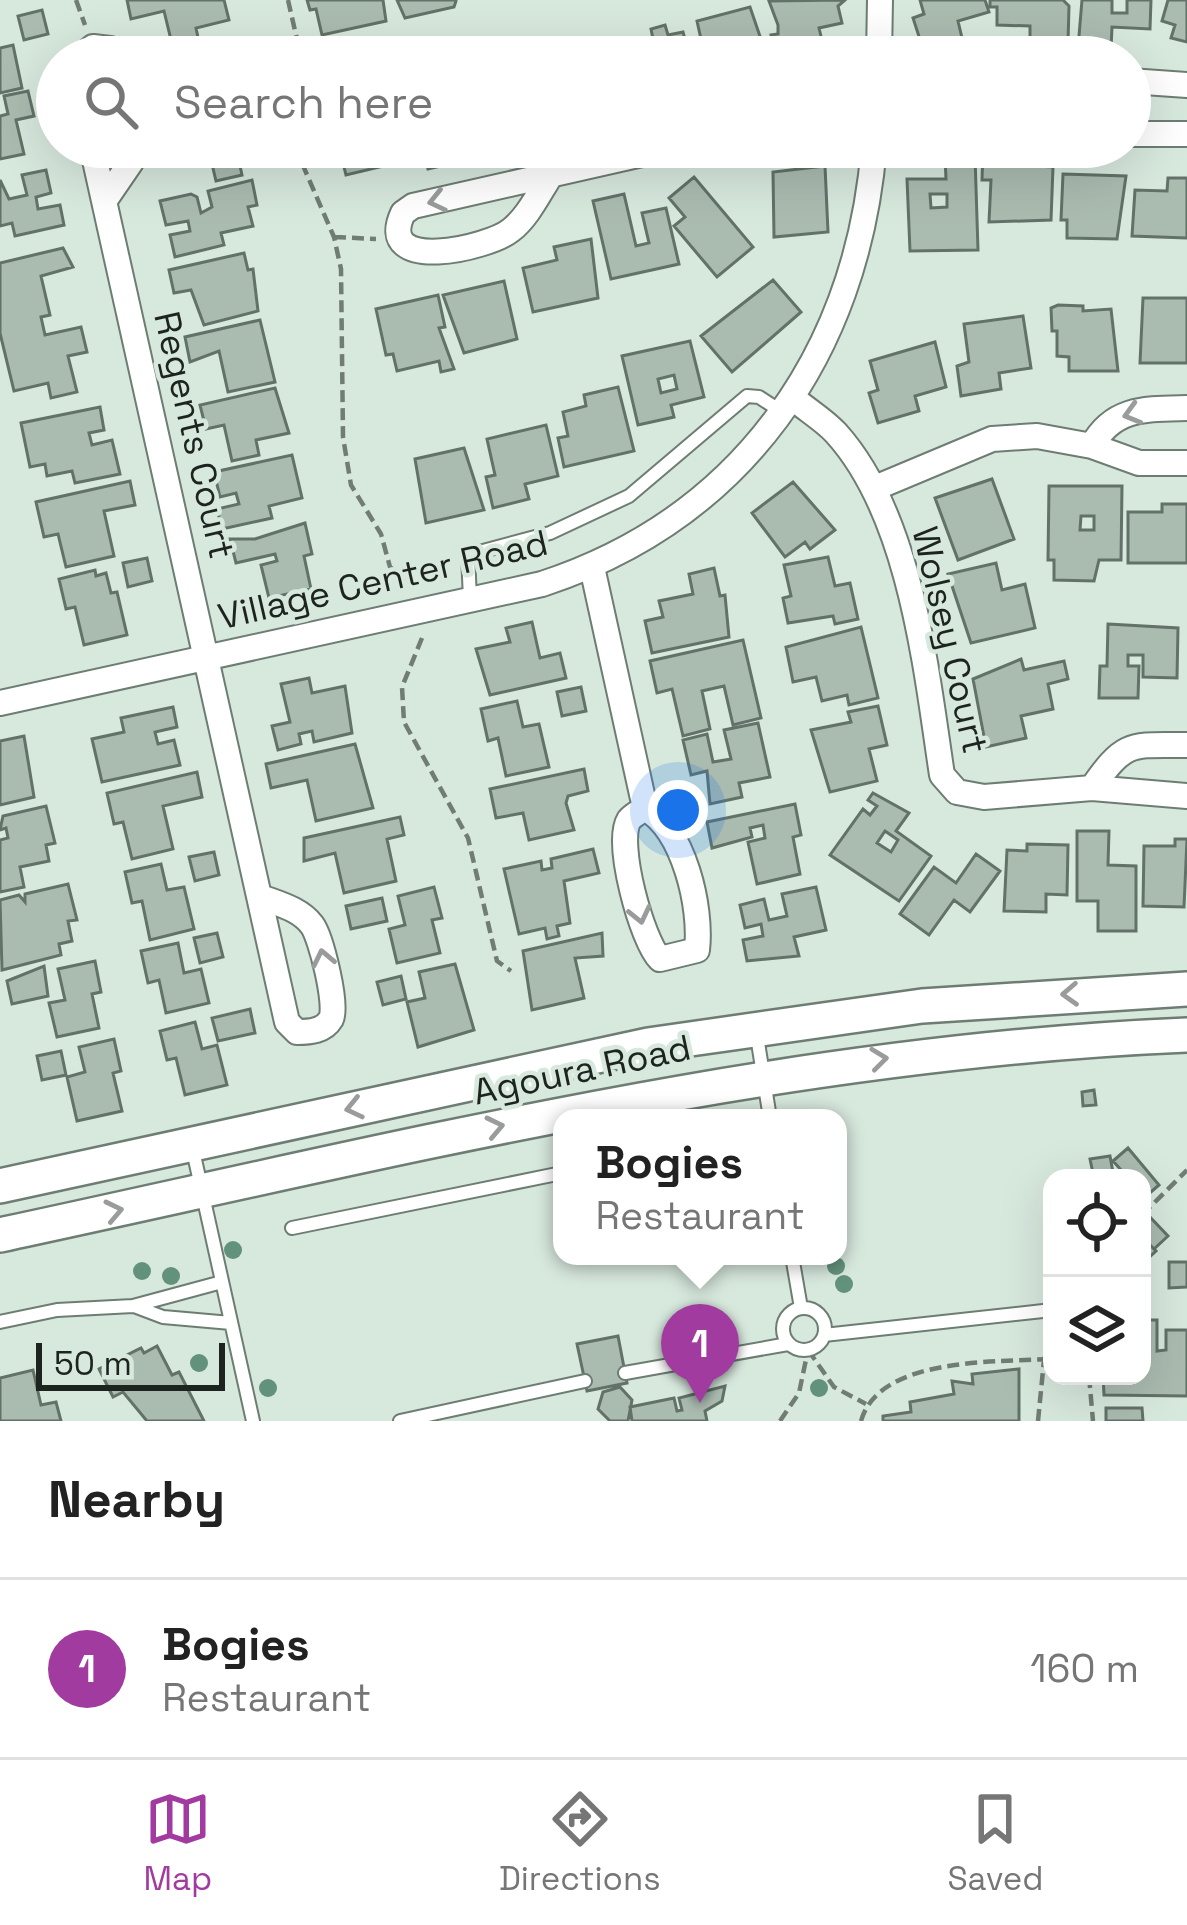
<!DOCTYPE html>
<style>
:root{--surface:#fff;--page:#f6f6f6;--text:#222;--muted:#767676;--line:#e0e0e0;--accent:#a13ba0}
body{margin:0;font-family:"Space Grotesk",sans-serif;background:var(--page);color:var(--text)}
.controls{position:absolute;right:36px;bottom:36px;display:grid;overflow:hidden;border-radius:24px;box-shadow:0 12px 48px #0002}
.controls button{width:108px;height:108px;display:grid;place-items:center;padding:0;border:0;border-bottom:3px solid var(--line);background:var(--surface);color:var(--text);font:60px sans-serif}
.scale{position:absolute;left:36px;bottom:30px;width:189px;box-sizing:border-box;padding-left:12px;border:6px solid #1d231f;border-top:0;font-size:33px;line-height:42px;white-space:nowrap;color:#1d231f;-webkit-text-stroke:9px #d7e8dd;paint-order:stroke}
.you{position:absolute;left:678px;top:810px;width:42px;height:42px;margin:-30px;border:9px solid #fff;border-radius:50%;background:#1a73e8;box-shadow:0 0 0 18px #1a73e833}
.badge{display:grid;place-items:center;width:78px;height:78px;border-radius:50%;background:var(--accent);color:#fff;font-size:39px;font-weight:700}
.pin{position:absolute;translate:-50% -99px;filter:drop-shadow(0 3px 6px #0008)}
.pin::after{content:'';position:absolute;top:63px;width:42px;height:36px;background:inherit;clip-path:polygon(0 0,100% 0,50% 100%)}
.popup{position:absolute;left:553px;top:1109px;width:294px;height:156px;box-sizing:border-box;display:grid;place-content:center;border-radius:24px;background:var(--surface);filter:drop-shadow(0 3px 9px #0005);font-size:39px;white-space:nowrap;color:var(--muted)}
.popup b{font-size:45px;color:var(--text)}
.popup::after{content:'';position:absolute;left:50%;top:100%;margin-left:-24px;border:24px solid transparent;border-top-color:var(--surface)}
.list{margin:0;padding:0;list-style:none}
h2{display:flex;justify-content:space-between;align-items:center;height:156px;margin:0;padding:0 48px;font-size:51px}
h2 small{font-size:39px;font-weight:400;color:var(--muted)}
.list li{display:grid;grid-template-columns:78px 1fr auto;gap:36px;align-items:center;box-sizing:border-box;height:180px;padding:0 48px;border-top:3px solid var(--line)}
.list b{display:block;font-size:45px;white-space:nowrap}
.list p{margin:0;font-size:39px;white-space:nowrap;color:var(--muted)}
.list em{font-size:39px;font-style:normal;color:var(--muted)}
.icon{flex:none;width:66px;height:66px;fill:none;stroke:currentColor;stroke-width:2;stroke-linecap:round;stroke-linejoin:round}
.map{position:relative;flex:none;width:1187px;height:1421px;overflow:hidden}
.search{position:absolute;background:var(--surface);box-shadow:0 12px 48px #0002;left:36px;right:36px;top:36px;height:132px;display:flex;align-items:center;gap:30px;box-sizing:border-box;padding:0 42px;border-radius:66px;color:var(--muted);font-size:45px}
.sheet{height:336px;background:var(--surface)}
nav{display:flex;justify-content:space-around;align-items:center;box-sizing:border-box;height:168px;border-top:3px solid var(--line);background:var(--surface);font-size:33px;color:var(--muted)}
nav a{display:grid;justify-items:center;gap:6px}
nav .on{color:var(--accent)}
.map>svg:first-child{display:block}
.building{fill:#aabbb0;stroke:#627268;stroke-width:3;fill-rule:evenodd}
.lines{fill:none;stroke-linecap:round;stroke-linejoin:round}
.lane-casing{stroke:#6d7d73;stroke-width:16}
.street-casing{stroke:#6d7d73;stroke-width:28}
.secondary-casing{stroke:#6d7d73;stroke-width:38}
.path{stroke:#717c75;stroke-width:4.5;stroke-dasharray:12 6;stroke-linecap:butt}
.lane{stroke:#fff;stroke-width:12}
.street{stroke:#fff;stroke-width:24}
.secondary{stroke:#fff;stroke-width:33}
.tree{fill:#63927c}
.oneway{stroke:#999c9a}
.labels{text-anchor:middle;dominant-baseline:central;stroke-width:9;stroke-linejoin:round;paint-order:stroke}
.street-label{font-size:36px;fill:#1d231f;stroke:#d7e8dd}
</style>
<div class="map">
<svg width="1187" height="1421" viewBox="0 0 1187 1421">
<rect width="100%" height="100%" fill="#d7e8dd"/>
<path class="building" d="M127,0H224L229,20L196,28L199,42L173,48L164,11L131,19Z
M307,0H383L386,21L322,35L316,9L310,10Z
M397,0H456V1L454,7L405,18Z
M845,0L838,6L842,23L819,28L825,53L777,57L771,35L778,34V25L769,1Z
M920,0H985L989,12L958,21L962,38L923,49L913,18L924,14Z
M990,0H1063L1069,6L1068,42L1030,41V26L997,25V7H990Z
M1082,0H1112V13H1127V0H1151L1150,29L1112,27L1111,49L1078,48Z
M1168,0H1187V42L1171,38L1175,25L1162,21Z
M750,7L767,57H705L697,21Z
M42,10L48,34L24,40L18,16Z
M665,25L668,35L683,32L690,57H637L634,44L653,39L651,29Z
M246,40L254,42L256,53L250,57H169Z
M13,45L22,88L0,93V48Z
M615,47L617,57H578L588,52Z
M28,91L34,116L16,120L24,154L0,159V116L8,114L4,96Z
M208,147H270L271,153L239,161L242,175L216,181Z
M339,147H406L381,153L384,166L346,175Z
M423,147H455L458,162L428,169Z
M500,147H533L534,148L502,155Z
M983,149L1020,150V165L1053,167L1051,220L989,222L991,180H982Z
M975,156L978,250L910,251L907,179H946L945,157ZM930,194H947V207L931,208Z
M825,166L828,232L774,237L773,172Z
M46,170L51,193L36,197L38,209L60,205L64,225L15,236L12,223L0,226V180L9,199L27,195L22,175Z
M1063,174L1126,176L1117,239L1067,238V220H1061Z
M694,177L753,247L717,277L674,226L685,217L669,198Z
M1168,178H1187V238L1132,236L1135,190L1167,191Z
M252,180L257,205L248,207L253,226L221,233L224,245L175,257L170,235L190,231L188,221L166,225L160,201L191,194L197,197L201,213L212,207L208,191Z
M624,194L636,246L649,243L642,213L666,208L679,264L611,279L593,201Z
M591,239L598,298L533,312L523,268L557,260L554,247Z
M63,248L73,267L41,276L50,315L41,317L45,335L81,327L87,352L68,356L77,392L51,398L48,383L14,391L0,333V263Z
M244,253L248,270L253,269L258,311L204,325L191,290L174,293L169,270Z
M773,280L801,312L732,372L701,336Z
M504,281L517,339L464,353L443,295Z
M438,295L445,327L439,328L454,369L441,372L439,361L397,371L393,354L386,355L376,309Z
M1143,298H1187V363H1140Z
M1058,305L1083,306V311L1111,309L1118,371H1069V357L1057,356V331H1052L1051,308Z
M1023,316L1031,368L999,373L1001,389L961,396L957,366L969,362L964,324Z
M260,320L275,382L228,392L219,351L190,362L185,337Z
M690,341L704,397L671,405L674,417L638,425L622,356ZM674,375L677,389L661,393L658,379Z
M935,342L946,387L915,396L919,411L878,423L869,393L878,390L870,361Z
M618,387L634,451L564,467L558,438L568,436L563,412L586,406L584,395Z
M275,388L289,433L256,440L259,455L232,461L224,425L206,429L200,405Z
M100,407L104,430L89,433L92,445L112,440L120,474L75,483L72,471L47,476L45,464L30,467L21,423Z
M546,425L558,476L525,484L529,499L493,508L486,477L495,475L487,439Z
M464,448L484,510L426,523L415,459Z
M292,455L302,498L269,506L272,518L222,529L217,509L239,504L236,493L220,497L214,472Z
M992,479L1014,539L958,560L935,498Z
M130,481L135,505L104,511L114,556L66,567L58,534L44,537L36,502Z
M793,482L835,530L810,549L805,542L785,557L752,513Z
M1049,486H1122L1121,560H1099L1094,581L1054,580V560H1048ZM1081,516H1094V530H1080Z
M1162,504H1187V563H1128V512H1162Z
M305,523L312,554L304,556L311,589L269,598L261,565L277,561L275,554L236,563L230,539H255Z
M828,557L835,586L850,583L858,619L835,624L833,616L788,623L783,598L791,596L784,565Z
M147,558L152,581L128,587L123,563Z
M996,563L1002,590L1025,584L1035,628L971,643L948,574Z
M714,568L720,596L725,595L729,637L652,653L645,621L663,617L659,601L693,594L689,574Z
M95,570L96,576L106,573L111,593L117,592L127,635L84,645L75,607L66,609L59,579Z
M532,622L540,658L560,653L566,678L490,695L476,649L510,642L506,628Z
M1108,624L1178,628L1177,678L1143,677V655H1128V666H1139L1138,698H1099L1100,666H1107Z
M861,627L878,698L849,705L847,695L822,701L816,677L793,682L786,647Z
M743,640L761,718L733,725L724,686L702,691L710,729L683,736L672,689L657,693L650,661Z
M1021,659L1024,670L1064,661L1068,679L1048,684L1053,709L1021,716L1026,738L986,747L973,679Z
M309,678L312,693L345,686L352,733L314,742L312,731L299,734L301,744L278,750L272,726L290,722L281,684Z
M581,687L586,711L562,716L557,692Z
M517,701L523,727L539,724L549,767L506,776L498,738L488,741L481,709Z
M878,706L887,745L869,749L877,781L830,792L811,730L851,722L848,712Z
M173,707L177,727L155,732L158,744L174,740L180,765L102,782L92,739L124,732L121,718Z
M758,723L770,777L739,783L742,797L710,804L707,771L691,775L683,740L707,734L713,762L731,759L724,730Z
M24,736L34,797L0,805V741Z
M355,744L373,808L316,821L307,780L271,788L266,764Z
M584,769L588,791L568,796L566,803L574,830L529,840L523,813L496,818L490,789Z
M197,772L202,797L163,806L173,849L132,859L123,822L114,824L107,793Z
M873,793L909,813L896,831L931,856L899,901L830,855L863,809L870,815L877,806L868,800ZM885,831L898,840L891,852L877,843Z
M795,804L801,835L793,837L800,874L757,884L748,842L765,838L763,825L750,828L752,837L712,848L707,822Z
M46,806L55,843L46,845L49,861L20,867L24,887L0,892V840L8,838L6,828L0,830L3,816Z
M400,817L404,835L387,839L396,881L344,893L335,853L304,861V838Z
M1077,831H1109L1108,865L1136,866V931H1098V901H1077Z
M1175,839H1187L1184,907L1143,906L1144,846H1175Z
M1027,844L1068,845L1067,895L1046,894V912L1004,911L1007,850L1027,851Z
M593,849L599,873L564,881L570,923L557,926L559,936L547,939L545,928L519,934L504,869L541,861L542,870L552,868L551,859Z
M214,852L219,875L195,881L189,857Z
M976,854L1000,871L970,912L954,900L929,935L900,914L934,867L956,883Z
M161,864L167,890L184,887L194,929L150,940L142,901L132,903L125,872Z
M68,884L77,920L68,921L72,941L59,944L61,955L2,970L0,900L19,895L25,902V894Z
M434,887L442,918L432,920L440,953L397,963L389,929L405,925L398,896Z
M816,887L826,930L794,937L799,956L747,961L743,940L763,936L761,924L745,928L740,905L764,899L769,920L787,916L782,894Z
M382,898L387,921L351,929L346,906Z
M217,933L223,957L200,963L194,938Z
M602,933L603,956L575,958L584,998L532,1010L523,951Z
M178,943L184,973L201,969L209,1003L166,1013L159,980L148,983L141,951Z
M95,961L101,992L92,994L99,1028L57,1037L49,1003L65,1000L58,969Z
M455,964L474,1030L418,1047L407,1002L425,998L419,972Z
M44,966L48,996L12,1004L7,981Z
M401,976L406,999L383,1005L377,982Z
M250,1009L255,1033L218,1041L212,1018Z
M195,1022L202,1049L217,1045L227,1085L185,1095L176,1058L167,1060L160,1031Z
M114,1039L121,1071L113,1073L122,1111L77,1121L67,1077L85,1072L79,1047Z
M61,1051L66,1075L42,1080L37,1056Z
M1094,1090L1096,1105L1083,1106L1082,1092Z
M1128,1148L1159,1185L1145,1197L1142,1178H1128L1113,1161Z
M1110,1156L1114,1178H1094L1090,1159Z
M1149,1216L1168,1236L1154,1249L1142,1237V1222Z
M1142,1237L1156,1251L1142,1264Z
M1169,1262H1187V1287L1169,1288Z
M1142,1320H1157V1351L1166,1350V1330H1187V1396L1104,1395L1103,1376H1142Z
M618,1336L627,1383L587,1391L577,1344Z
M157,1346L172,1375L179,1372L204,1421H147L123,1392L113,1397L99,1369L141,1348L144,1353Z
M1019,1369V1421H883V1416L911,1412L910,1402L954,1394L952,1381L973,1384L972,1374Z
M33,1370L41,1405L56,1402L61,1421H0V1378Z
M725,1386L722,1401L705,1411L707,1421H632L630,1407L674,1398L677,1411L682,1410L679,1398Z
M620,1387L632,1400L628,1421H610L598,1409L603,1392Z
M1106,1408H1142L1143,1421H1106Z"/>
<g class="lines">
<g class="lane-casing">
<path id="lane" d="M470,599L468,555L550,533L629,496L747,396L759,397L782,412
M756,1030L770,1118
M192,1146L253,1421
M292,1228L562,1173
M792,1256L801,1308
M134,1306L163,1317L231,1323
M783 1329a21 21 0 1 1 42 0a21 21 0 1 1-42 0Z
M0,1322L57,1310L133,1306L222,1282
M824,1335L1052,1310
M625,1373L788,1344
M400,1421L585,1381"/>
</g>
<g class="street-casing">
<path id="street" d="M81,57L93,47L110,49L116,57
M879,57L880,0
M1130,81L1187,85
M1130,134H1187
M92,147L287,1022L297,1032C310,1032 324,1031 331,1019C338,1006 321,937 312,925C300,909 279,904 261,897
M551,175C539,193 528,217 511,230C489,248 374,275 403,213L413,206L673,147
M105,200L131,162L135,147
M793,398C807,410 824,420 836,433C911,516 926,669 942,775L957,792L984,797L1092,788L1187,796
M1092,446C1113,407 1146,409 1187,408
M875,488L992,439L1037,436L1092,446L1139,463H1187
M592,567L645,808C684,830 702,907 697,950L660,959C642,941 615,843 629,820C633,815 640,812 645,808
M0,703L542,584C743,518 857,353 874,147
M1092,788C1125,740 1131,745 1187,745"/>
</g>
<g class="secondary-casing">
<path id="secondary" d="M0,1186L648,1045L922,1006L1187,989
M0,1235C396,1150 780,1052 1187,1035"/>
</g>
<path class="path" d="M76,0L85,25
M288,0L301,57
M295,147L334,237L341,269L343,437L351,485L381,534L390,567L412,585
M334,237L376,239
M422,638L402,687L404,722L468,838L497,961L511,971
M1142,1215L1187,1170
M808,1350L834,1387L866,1404
M1089,1376L1093,1421
M780,1421L799,1393L808,1350
M861,1421C879,1357 995,1362 1052,1359
M1038,1421L1044,1360L1052,1337"/>
<use href="#lane" class="lane"/>
<use href="#street" class="street"/>
<use href="#secondary" class="secondary"/>
</g>
<g class="tree">
<circle cx="233" cy="1250" r="9"/>
<circle cx="836" cy="1266" r="9"/>
<circle cx="142" cy="1271" r="9"/>
<circle cx="171" cy="1276" r="9"/>
<circle cx="844" cy="1284" r="9"/>
<circle cx="199" cy="1363" r="9"/>
<circle cx="268" cy="1388" r="9"/>
<circle cx="819" cy="1388" r="9"/>
</g>
<defs><path id="oneway-chevron" d="M-2-3.5L2.5 0L-2 3.5" fill="none" stroke-width="1.6" stroke-linecap="round" stroke-linejoin="round" transform="scale(3)"/></defs>
<g class="oneway">
<use href="#oneway-chevron" transform="translate(437 201) rotate(167)"/>
<use href="#oneway-chevron" transform="translate(1132 414) rotate(164)"/>
<use href="#oneway-chevron" transform="translate(640 915) rotate(77)"/>
<use href="#oneway-chevron" transform="translate(323 958) rotate(-102)"/>
<use href="#oneway-chevron" transform="translate(1070 994) rotate(177)"/>
<use href="#oneway-chevron" transform="translate(879 1059) rotate(-7)"/>
<use href="#oneway-chevron" transform="translate(354 1108) rotate(167)"/>
<use href="#oneway-chevron" transform="translate(495 1127) rotate(-12)"/>
<use href="#oneway-chevron" transform="translate(114 1211) rotate(-12)"/>
</g>
<g class="labels">
<g class="street-label">
<text transform="translate(194 435) rotate(77)">Regents Court</text>
<text transform="translate(383 580) rotate(-13)">Village Center Road</text>
<text transform="translate(950 640) rotate(77)">Wolsey Court</text>
<text transform="translate(582 1070) rotate(-12)">Agoura Road</text>
</g>
</g>
</svg>
<div class="controls">
<button><svg class="icon" aria-label="locate" viewBox="0 0 24 24"><circle cx="12" cy="12" r="6"/><path d="M12 2v4M12 18v4M2 12h4M18 12h4"/></svg></button>
<button><svg class="icon" aria-label="layers" viewBox="0 0 24 24"><path d="M12 4l9 5-9 5-9-5zM3 14l9 5 9-5"/></svg></button>
</div>
<div class="scale">50 m</div>
<div class="you"></div>
<div class="pin badge" style="left:700px;top:1403px">1</div>
<div class="popup"><b>Bogies</b>Restaurant</div>
<div class="search"><svg class="icon" aria-label="search" viewBox="0 0 24 24"><circle cx="10" cy="10" r="6"/><path d="M15 15l6 6"/></svg>Search here</div>
</div>
<section class="sheet">
<h2>Nearby<small></small></h2>
<ul class="list">
<li><span class="badge">1</span><div><b>Bogies</b><p>Restaurant</p></div><em>160 m</em></li>
</ul>
</section>
<nav>
<a class="on"><svg class="icon" aria-label="map" viewBox="0 0 24 24"><path d="M3 6l6-2 6 2 6-2v14l-6 2-6-2-6 2zM9 4v14M15 6v14"/></svg>Map</a>
<a><svg class="icon" aria-label="directions" viewBox="0 0 24 24"><path d="M12 3l9 9-9 9-9-9zM9 14v-3h6M13 9l2 2-2 2"/></svg>Directions</a>
<a><svg class="icon" aria-label="saved" viewBox="0 0 24 24"><path d="M7 4h10v16l-5-4-5 4z"/></svg>Saved</a>
</nav>
